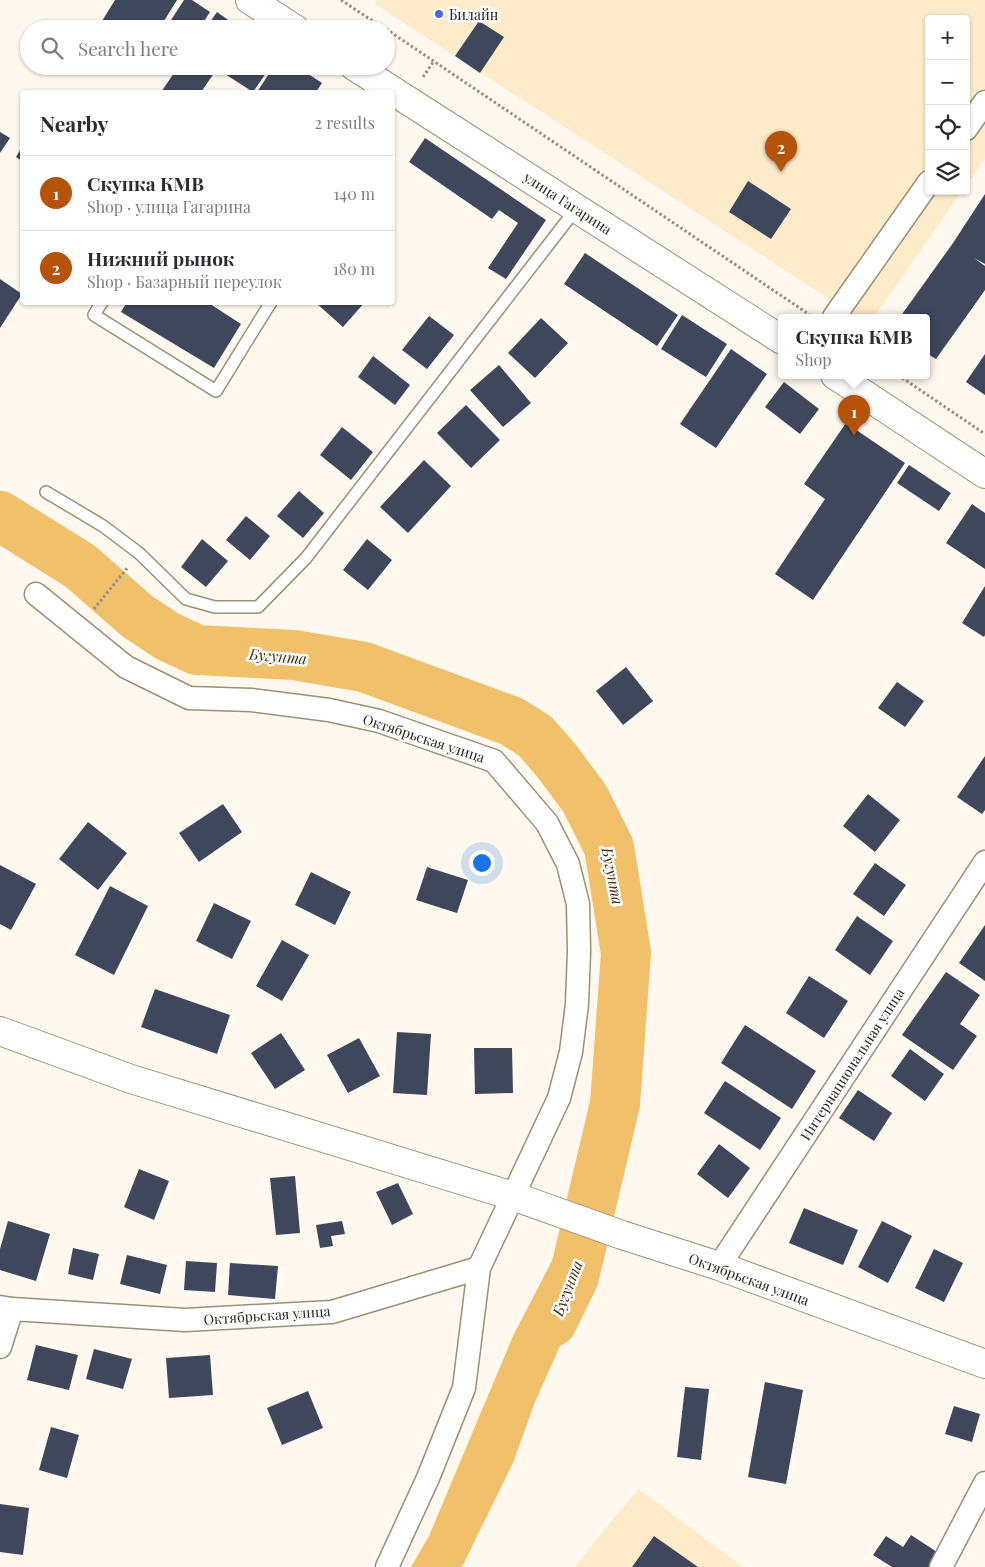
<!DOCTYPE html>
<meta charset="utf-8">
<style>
:root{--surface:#fff;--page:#f7f7f7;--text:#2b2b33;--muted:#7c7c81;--line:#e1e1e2;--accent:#b45309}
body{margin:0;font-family:"Playfair Display",serif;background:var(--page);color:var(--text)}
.controls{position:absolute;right:15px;top:15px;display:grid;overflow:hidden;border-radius:5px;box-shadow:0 1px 4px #0004}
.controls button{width:45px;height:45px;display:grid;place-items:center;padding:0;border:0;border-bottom:1px solid var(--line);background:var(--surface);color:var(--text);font:25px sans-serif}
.you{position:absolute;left:481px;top:862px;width:18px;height:18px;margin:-12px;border:4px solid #fff;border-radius:50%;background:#1a73e8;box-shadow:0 0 0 8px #1a73e833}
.badge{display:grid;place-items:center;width:32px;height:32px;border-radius:50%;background:var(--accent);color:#fff;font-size:16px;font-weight:700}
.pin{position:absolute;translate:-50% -41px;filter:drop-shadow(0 1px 2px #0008)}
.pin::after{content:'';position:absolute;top:26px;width:18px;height:15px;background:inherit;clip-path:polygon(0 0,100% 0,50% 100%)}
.popup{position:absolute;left:778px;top:314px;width:152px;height:65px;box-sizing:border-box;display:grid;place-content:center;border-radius:5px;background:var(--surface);filter:drop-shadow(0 1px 4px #0005);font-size:16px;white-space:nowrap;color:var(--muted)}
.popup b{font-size:19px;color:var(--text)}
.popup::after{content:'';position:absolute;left:50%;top:100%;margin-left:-10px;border:10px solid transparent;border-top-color:var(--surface)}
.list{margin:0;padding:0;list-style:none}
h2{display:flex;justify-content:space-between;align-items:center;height:65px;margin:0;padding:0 20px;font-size:21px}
h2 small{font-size:16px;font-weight:400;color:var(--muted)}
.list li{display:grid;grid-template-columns:32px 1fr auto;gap:15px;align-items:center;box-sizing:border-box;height:75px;padding:0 20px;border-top:1px solid var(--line)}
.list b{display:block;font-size:19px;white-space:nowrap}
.list p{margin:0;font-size:16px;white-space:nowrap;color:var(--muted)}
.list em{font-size:16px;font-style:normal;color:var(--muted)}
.icon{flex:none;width:28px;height:28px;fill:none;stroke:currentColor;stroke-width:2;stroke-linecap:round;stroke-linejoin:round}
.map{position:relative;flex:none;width:985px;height:1567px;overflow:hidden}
.search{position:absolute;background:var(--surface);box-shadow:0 1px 4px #0004;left:20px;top:20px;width:375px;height:55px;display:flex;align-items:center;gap:12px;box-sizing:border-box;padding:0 18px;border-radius:28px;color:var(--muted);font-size:19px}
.panel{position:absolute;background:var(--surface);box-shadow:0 1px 4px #0004;left:20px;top:90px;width:375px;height:215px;border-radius:5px}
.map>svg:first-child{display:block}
.built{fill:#feebca}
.water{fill:#f0c06a}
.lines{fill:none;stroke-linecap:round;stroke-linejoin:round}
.river{stroke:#f0c06a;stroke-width:50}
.building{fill:#3e475c}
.lane-casing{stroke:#9d8f78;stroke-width:14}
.street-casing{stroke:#9d8f78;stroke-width:25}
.secondary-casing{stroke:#9d8f78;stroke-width:30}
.path{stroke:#969087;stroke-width:3;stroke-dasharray:2.5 2.5;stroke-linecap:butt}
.lane{stroke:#fff;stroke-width:11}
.street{stroke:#fff;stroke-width:22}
.secondary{stroke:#fff;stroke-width:28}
.poi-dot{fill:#436dde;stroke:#fff;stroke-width:2}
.labels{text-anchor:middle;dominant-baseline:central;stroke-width:5;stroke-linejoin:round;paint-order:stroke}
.poi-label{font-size:14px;fill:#29231a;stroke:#fff;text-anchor:start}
.street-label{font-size:14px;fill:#29231a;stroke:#fff}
.water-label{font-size:15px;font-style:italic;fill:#3f2b04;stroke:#fff}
</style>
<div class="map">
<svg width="985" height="1567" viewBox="0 0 985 1567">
<rect width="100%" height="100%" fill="#fef8ee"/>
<path class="built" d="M377,0H985V159L966,186V19H929V191H962L874,317H857L375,4Z
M639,1489L743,1567H575L613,1519Z"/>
<path class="water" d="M557,1251L597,1263L535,1402L513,1463L462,1567H411L429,1536L513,1336Z"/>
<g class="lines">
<path class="river" d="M0,516L80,566L137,616L167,636L197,650L294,655L364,667L511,721L535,736L556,760L585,799L609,847L626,953L615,1104L574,1277L552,1322"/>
</g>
<path class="building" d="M115,0H177L159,29H97Z
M184,0H192L210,12L199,29H184L171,20Z
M217,12L241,29H205Z
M479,21L504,37L480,73L455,56Z
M119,66H136L132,74Z
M179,66H271L253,92L217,69L201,92H161Z
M274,66H296L322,83L316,92H257Z
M0,132L10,138L0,153Z
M425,138L546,220L506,279L488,268L518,223L499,210L492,219L409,162Z
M22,147V161L16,157Z
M748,181L791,209L771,239L729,212Z
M985,194V264L974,258L985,266V290L936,359L926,353V317H900L953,243Z
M585,253L678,315L657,346L564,284Z
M0,279L22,294L0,328Z
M127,302H207L241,324L214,368L121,312Z
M315,302H365L343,327Z
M682,315L727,344L706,377L661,349Z
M429,316L454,335L427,369L402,350Z
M541,318L568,343L535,378L508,353Z
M731,349L767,374L716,448L680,424Z
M985,354V395L966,382Z
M373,356L410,385L395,405L358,377Z
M499,365L531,403L503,427L470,390Z
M784,382L819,409L800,434L765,407Z
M466,405L500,440L471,468L437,433Z
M846,423L905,463L813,600L775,574L825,499L804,484Z
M342,427L373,452L351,480L320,455Z
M424,460L451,486L408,533L380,507Z
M909,465L951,493L939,511L897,483Z
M299,491L324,513L303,538L277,516Z
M972,504L985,513V569L946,543Z
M246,516L270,536L250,560L226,540Z
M202,539L228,561L206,587L181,567Z
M367,539L392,560L368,590L343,570Z
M985,586V635L984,637L962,623Z
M626,667L653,701L623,725L596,691Z
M897,682L924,701L905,727L878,708Z
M985,756V810L982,814L957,797Z
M868,794L900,820L875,852L843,826Z
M223,804L242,832L199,862L179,833Z
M88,822L127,853L98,890L59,859Z
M875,863L906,885L884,916L853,894Z
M0,865L36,884L11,930L0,924Z
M427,867L468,880L457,913L416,900Z
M311,872L351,892L335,925L295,905Z
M110,886L148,906L114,975L75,955Z
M214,903L251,921L232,959L196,941Z
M857,916L893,941L870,975L835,950Z
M985,925V981L959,963Z
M282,940L309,955L282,1001L256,986Z
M946,972L980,995L960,1024L977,1036L953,1070L902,1035Z
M809,976L848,1001L824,1038L786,1013Z
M155,989L230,1015L217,1054L141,1027Z
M745,1025L816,1071L792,1109L721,1063Z
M397,1032L431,1034L427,1095L393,1093Z
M281,1033L305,1070L275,1089L251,1053Z
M359,1038L380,1076L348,1093L327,1055Z
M474,1048H512L513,1093L475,1094Z
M910,1049L944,1074L925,1101L891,1076Z
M725,1081L781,1118L760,1150L704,1113Z
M858,1090L892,1113L874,1141L839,1118Z
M719,1144L750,1168L728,1198L697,1174Z
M139,1169L169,1181L154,1220L124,1207Z
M295,1176L300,1233L276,1235L270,1178Z
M398,1183L413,1214L392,1225L376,1192Z
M804,1208L858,1230L843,1265L789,1243Z
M8,1221L50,1234L36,1281L0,1270V1249Z
M342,1221L345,1234L331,1236L333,1246L320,1248L316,1225Z
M882,1221L912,1236L888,1283L858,1267Z
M73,1248L99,1254L93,1280L68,1274Z
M934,1249L963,1263L944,1302L915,1288Z
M127,1255L167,1265L160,1294L120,1284Z
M186,1261L217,1263L215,1292L184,1290Z
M230,1263L278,1266L275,1299L228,1295Z
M36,1345L78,1355L69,1390L27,1380Z
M94,1349L132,1359L123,1389L86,1379Z
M210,1355L213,1395L169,1398L166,1358Z
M765,1382L803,1390L786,1484L748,1477Z
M685,1387L709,1389L701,1460L677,1457Z
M308,1391L323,1428L282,1445L267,1408Z
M954,1406L980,1414L972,1442L945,1434Z
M51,1427L79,1435L67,1478L39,1470Z
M0,1504L29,1508L23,1555L0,1552Z
M911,1535L940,1554L932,1567H892L873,1555L886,1536L903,1547Z
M654,1536L698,1567H632Z"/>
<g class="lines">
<g class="lane-casing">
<path id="lane" d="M102,302L94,315L216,391L271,302
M46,492L103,526L139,553L186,599L215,607H258L306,558L576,209"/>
</g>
<g class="street-casing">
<path id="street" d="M966,129L985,102
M834,317L929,182
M36,594L126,667L189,698L251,700L329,710L379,721L494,761L547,823L568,864L578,904L579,951L577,1004L571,1052L559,1098L479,1268L464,1388L428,1478L387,1567
M719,1266L985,862
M0,1307L12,1309L185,1320L332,1312L479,1268
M0,1347L12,1309
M941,1567L985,1483"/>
</g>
<g class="secondary-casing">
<path id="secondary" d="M250,0L295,29
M354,66L782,340
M835,375L985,474
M0,1031L131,1079L513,1196L622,1235L719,1266L985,1364"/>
</g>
<path class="path" d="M341,0L385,29
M386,29L810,315
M423,77L434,61
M898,375L985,434
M94,609L128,567"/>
<use href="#lane" class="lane"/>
<use href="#street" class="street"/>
<use href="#secondary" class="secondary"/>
</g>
<circle class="poi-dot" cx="439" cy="14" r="5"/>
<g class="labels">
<g class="poi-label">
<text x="449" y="14">Билайн</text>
</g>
<g class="street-label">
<text transform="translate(568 203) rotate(33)">улица Гагарина</text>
<text transform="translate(424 738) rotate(18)">Октябрьская улица</text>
<text transform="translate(852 1064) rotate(-57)">Интернациональная улица</text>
<text transform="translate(749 1279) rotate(20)">Октябрьская улица</text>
<text transform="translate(267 1315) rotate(-4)">Октябрьская улица</text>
</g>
<g class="water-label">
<text transform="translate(278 656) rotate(5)">Бугунта</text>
<text transform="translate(613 876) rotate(79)">Бугунта</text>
<text transform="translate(567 1288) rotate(-69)">Бугунта</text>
</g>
</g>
</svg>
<div class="controls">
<button>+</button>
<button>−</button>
<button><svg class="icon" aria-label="locate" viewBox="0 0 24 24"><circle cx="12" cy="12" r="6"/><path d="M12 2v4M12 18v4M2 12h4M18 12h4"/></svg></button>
<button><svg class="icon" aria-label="layers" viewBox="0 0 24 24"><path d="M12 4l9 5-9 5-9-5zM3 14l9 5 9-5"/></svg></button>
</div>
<div class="you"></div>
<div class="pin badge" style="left:854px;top:436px">1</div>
<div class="popup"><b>Скупка КМВ</b>Shop</div>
<div class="pin badge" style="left:781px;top:172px">2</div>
<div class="search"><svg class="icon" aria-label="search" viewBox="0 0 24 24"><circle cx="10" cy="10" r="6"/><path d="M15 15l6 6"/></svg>Search here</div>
<section class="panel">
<h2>Nearby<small>2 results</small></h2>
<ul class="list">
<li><span class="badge">1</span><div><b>Скупка КМВ</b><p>Shop · улица Гагарина</p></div><em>140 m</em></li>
<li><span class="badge">2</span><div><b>Нижний рынок</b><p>Shop · Базарный переулок</p></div><em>180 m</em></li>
</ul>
</section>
</div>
